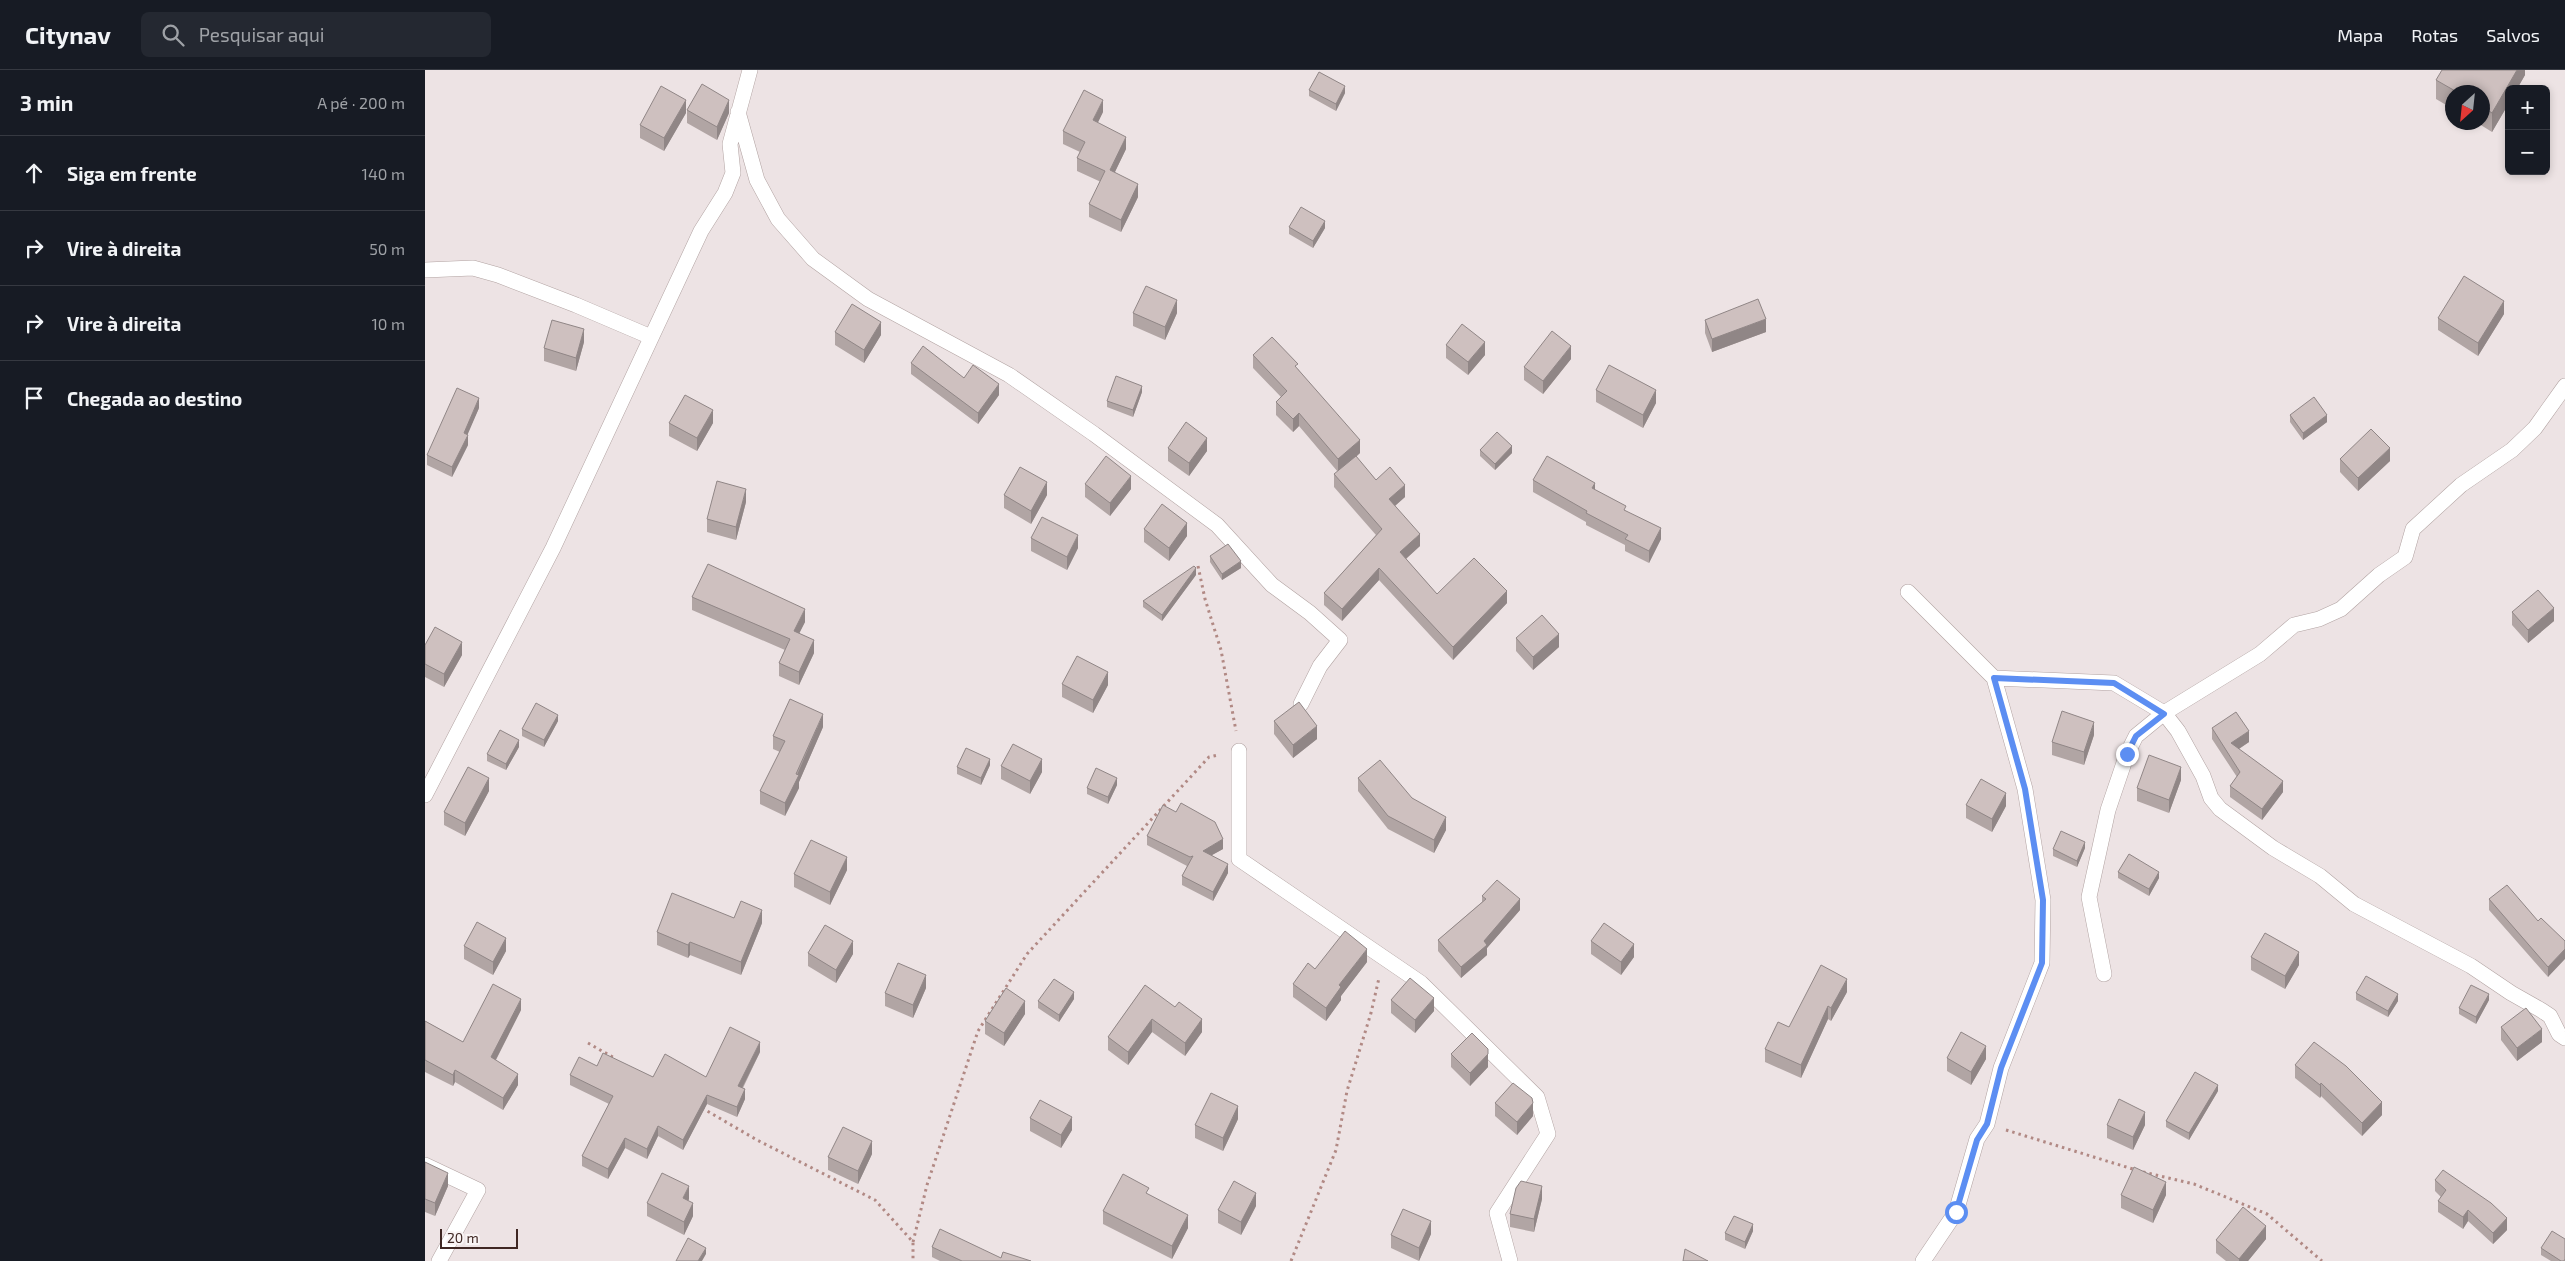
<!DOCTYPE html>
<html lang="pt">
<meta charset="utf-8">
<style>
:root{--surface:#171b24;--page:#242831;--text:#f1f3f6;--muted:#9ea1a6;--line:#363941}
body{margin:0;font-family:"Exo 2",sans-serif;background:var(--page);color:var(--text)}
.controls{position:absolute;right:15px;top:15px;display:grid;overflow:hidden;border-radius:8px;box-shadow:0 2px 8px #0003}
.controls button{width:45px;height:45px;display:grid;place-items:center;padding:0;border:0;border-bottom:1px solid var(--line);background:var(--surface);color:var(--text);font:25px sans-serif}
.compass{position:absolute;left:2020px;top:15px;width:45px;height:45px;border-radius:50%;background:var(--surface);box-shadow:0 2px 8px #0003;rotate:207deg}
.scale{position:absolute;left:15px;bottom:12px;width:78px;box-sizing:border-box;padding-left:5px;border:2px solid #3f2723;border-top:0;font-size:14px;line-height:18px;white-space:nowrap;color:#3f2723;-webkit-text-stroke:4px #f9f4f4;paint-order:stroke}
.stop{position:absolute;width:15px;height:15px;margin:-11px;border:4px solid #5c8ef2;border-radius:50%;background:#fff}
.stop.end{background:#5c8ef2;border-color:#fff;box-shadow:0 1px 5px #0008}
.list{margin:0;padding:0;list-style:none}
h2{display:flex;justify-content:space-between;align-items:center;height:65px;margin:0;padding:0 20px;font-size:21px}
h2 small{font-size:16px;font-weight:400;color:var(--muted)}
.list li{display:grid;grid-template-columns:32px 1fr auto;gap:15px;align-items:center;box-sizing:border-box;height:75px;padding:0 20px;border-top:1px solid var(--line)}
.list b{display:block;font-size:19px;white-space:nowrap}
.list em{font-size:16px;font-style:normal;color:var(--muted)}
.icon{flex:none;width:28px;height:28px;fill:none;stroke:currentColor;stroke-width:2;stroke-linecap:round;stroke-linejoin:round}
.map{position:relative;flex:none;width:2140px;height:1191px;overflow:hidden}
header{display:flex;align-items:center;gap:30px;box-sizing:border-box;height:70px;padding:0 25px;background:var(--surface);border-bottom:1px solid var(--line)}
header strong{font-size:24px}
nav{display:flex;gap:28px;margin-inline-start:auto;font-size:18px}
.search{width:350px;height:45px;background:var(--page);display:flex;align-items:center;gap:12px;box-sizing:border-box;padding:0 18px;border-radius:8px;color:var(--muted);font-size:19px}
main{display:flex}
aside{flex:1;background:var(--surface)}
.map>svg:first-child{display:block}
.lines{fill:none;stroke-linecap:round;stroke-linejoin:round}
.minor-casing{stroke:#b2a3a2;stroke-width:16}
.path{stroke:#b18984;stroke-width:3;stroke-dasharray:2.5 4;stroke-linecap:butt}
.minor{stroke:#fff;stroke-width:15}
.wall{fill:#b1a5a4}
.shaded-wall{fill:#908686}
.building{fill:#cec0bf;stroke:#908686}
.route{stroke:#5c8ef2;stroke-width:6}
</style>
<header>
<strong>Citynav</strong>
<div class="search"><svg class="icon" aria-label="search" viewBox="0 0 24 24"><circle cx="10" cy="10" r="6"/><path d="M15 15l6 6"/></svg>Pesquisar aqui</div>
<nav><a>Mapa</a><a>Rotas</a><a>Salvos</a></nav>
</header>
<main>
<aside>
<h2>3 min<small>A pé · 200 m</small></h2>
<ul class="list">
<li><svg class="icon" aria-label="ahead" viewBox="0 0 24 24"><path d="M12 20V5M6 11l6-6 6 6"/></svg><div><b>Siga em frente</b></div><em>140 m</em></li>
<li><svg class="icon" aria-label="right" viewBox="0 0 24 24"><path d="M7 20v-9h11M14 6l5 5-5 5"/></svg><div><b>Vire à direita</b></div><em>50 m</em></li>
<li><svg class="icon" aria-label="right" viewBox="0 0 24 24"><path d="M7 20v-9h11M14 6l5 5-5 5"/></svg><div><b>Vire à direita</b></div><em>10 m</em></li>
<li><svg class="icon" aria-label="arrive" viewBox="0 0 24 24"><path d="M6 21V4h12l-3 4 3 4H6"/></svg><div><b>Chegada ao destino</b></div></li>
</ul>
</aside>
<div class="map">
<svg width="2140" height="1191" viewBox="0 0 2140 1191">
<rect width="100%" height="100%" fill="#ede3e4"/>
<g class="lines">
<g class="minor-casing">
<path id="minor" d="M313,42L332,110L353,149L388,189L443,229L584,305L669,364L792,455L847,515L885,543L915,570L895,596L876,634
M0,200L48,198L73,205L151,235L226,267
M1483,522L1569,608L1689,613L1739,643L1753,661L1778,706L1786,728L1795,739L1848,778L1895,806L1929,834L2046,896L2086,923L2116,940L2125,946L2134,964L2140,968
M814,681V789L996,913L1112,1027L1123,1064L1072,1143L1085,1191
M0,725L128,478L276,161L300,123L308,103L305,74L325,0
M1679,904L1664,827L1683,740L1702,684L1711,666L1739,643L1835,584L1869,555L1894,549L1916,539L1954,505L1980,487L1988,459L2036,415L2087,380L2110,358L2140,316
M0,1095L53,1120L14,1191
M1498,1191L1531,1142L1552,1069L1562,1054L1576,998L1617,893L1618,830L1600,719L1569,608"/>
</g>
<path class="path" d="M773,496L780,529L796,580L811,661
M163,973L191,989
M277,1038L332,1070L450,1130L488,1172V1191
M1581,1060L1711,1100
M1718,1102L1769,1114L1842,1144L1897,1191
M488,1172L502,1115L553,961L602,884L784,687L793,685
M866,1191L911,1080L922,1021L946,943L954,908"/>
<use href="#minor" class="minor"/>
</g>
<path class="wall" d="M2100,0V5L2067,62L2051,52H2058V22H2028V39L2011,29V10Z
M884,20L920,23L911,41L884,26Z
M262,40L304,43L292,70L262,53Z
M678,42L672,53L701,79L690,102L713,127L696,162L664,147V134L676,112L652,101V88L655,82L638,74V61Z
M261,43L239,81L215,68V55Z
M864,157L900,158L888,178L864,164Z
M708,243H752L740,270L708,256Z
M2079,244L2053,286L2013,260V248Z
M1280,250L1341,262L1287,282L1280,263Z
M410,262L456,265L439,293L410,275Z
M159,272L151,301L119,291V278Z
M1021,275L1060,285L1043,305L1021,288Z
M828,285L873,299L935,383L931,387L951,410L980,427L970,436L995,476L981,489L1012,524L1082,533L1028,590L954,510L917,551L899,535V523L951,465L909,417V404L913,402L874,356L868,362L851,345V332L856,327L828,298Z
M1146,289L1118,324L1099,310V297Z
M486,293L539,308L574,325L553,354L486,304Z
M1171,320L1231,333L1218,358L1171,332Z
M717,322L708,347L682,337V331Z
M54,338L42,364L43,375L27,407L2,395V385Z
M1865,345L1902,352L1878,370L1865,352Z
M244,353H288L272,381L244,366Z
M743,378L782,381L764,406L743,391Z
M1055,380L1087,383L1070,400L1055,386Z
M1915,389L1965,391L1933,421L1915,402Z
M1108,410L1170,420L1201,441L1236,469L1224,493L1200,481V475L1161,455V452L1108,422Z
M660,414L706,419L685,446L660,427Z
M579,425H622L606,454L579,438Z
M321,432L311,470L282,462V449Z
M719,459L762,466L744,491L719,472Z
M606,468L653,478L642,500L606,481Z
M785,486L816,498L797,510L785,492Z
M771,505L737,551L718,537V531Z
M267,527L380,552L374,563L389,583L374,615L354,606V593L360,580L267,540Z
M2087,542L2129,551L2103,573L2087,555Z
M1091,568L1134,577L1108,600L1091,581Z
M0,575L37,585L19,617L0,607Z
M637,614L683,615L668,643L637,627Z
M133,651L119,677L97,666V659Z
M849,651L892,669L868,688L849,664Z
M398,657L374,712V718L360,746L335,734V721L355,682L348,679V666Z
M1787,658L1824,672L1814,679L1858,722L1837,750L1805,727V716L1812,707L1787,669Z
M1669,665L1659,695L1627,685V672Z
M94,677L81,700L62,691V684Z
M565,695L556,715L532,704V697Z
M576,696L617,702L605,724L576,709Z
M933,708L987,728L1021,760L1009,783L963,759L933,721Z
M1756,710L1744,743L1712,731V718Z
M692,715L683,734L662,724V718Z
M64,721L40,766L19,755V742Z
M1541,735L1581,736L1567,762L1541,748Z
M722,766L798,779L787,785L803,803L788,831L757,815V806L762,796L722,775Z
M1660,778L1652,797L1628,786V779Z
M422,800L405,835L369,817V804Z
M1693,802L1734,808L1724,826L1693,808Z
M1057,826L1095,840L1062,878V885L1036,908L1013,881V870L1057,832Z
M2064,829L2113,851L2140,871L2123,907L2064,840Z
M309,848L337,853L316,905L265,885L263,888L232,875V862Z
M1166,871L1209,887L1196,905L1166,884Z
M39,876L81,881L68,905L39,889Z
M383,883L428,884L411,913L383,896Z
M1826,887L1874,895L1860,919L1826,900Z
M942,892L916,926V930L901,951L868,927V914Z
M720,915L777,962L760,986L727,962L703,995L683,980V967Z
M501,918L488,948L460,936V923Z
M1422,922L1406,951L1403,949L1376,1008L1340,992V979L1364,957Z
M1931,923L1973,931L1963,947L1931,930Z
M649,929L634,952L613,938V931Z
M966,930L1009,941L990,963L966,943Z
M2064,930L2051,954L2034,944V938Z
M96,940L71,990L93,1015L78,1040L30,1012L28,1016L0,1002V951L38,972Z
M600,944L579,976L560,964V951Z
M2076,957L2117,972L2092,991L2076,970Z
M335,982L318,1018L320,1029L312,1047L282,1034L258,1080L233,1066L222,1089L200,1078L183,1109L157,1096V1086L184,1034L145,1015V1005L172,996L228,1007H281Z
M1026,984L1063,997L1045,1016L1026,997Z
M1522,988L1561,989L1546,1015L1522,1001Z
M1870,995L1957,1045L1937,1066L1896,1026L1895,1028L1870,1008Z
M1793,1021L1764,1070L1741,1057V1051Z
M1070,1033L1108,1046L1092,1065L1070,1046Z
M605,1048L647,1060L636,1078L605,1061Z
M813,1049L798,1081L770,1068V1055Z
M1682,1055H1720L1708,1080L1682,1068Z
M447,1084L433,1114L403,1100V1087Z
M0,1092L23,1116L10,1146L0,1142Z
M2010,1110L2082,1160L2068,1174L2043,1151L2038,1159L2013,1142V1131L2016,1127L2010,1121Z
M724,1125L763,1158L747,1189L678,1154V1141Z
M1696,1125H1741L1728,1153L1696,1138Z
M264,1129L263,1131L268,1146L259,1165L222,1146V1133Z
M1117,1129L1109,1162L1085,1157V1144Z
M831,1136L816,1165L793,1153V1140Z
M1328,1161L1320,1179L1300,1170V1163Z
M1006,1164L994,1191L966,1178V1165Z
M1841,1169L1823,1191H1801L1791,1183V1170Z
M507,1177L576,1188L606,1191H515L507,1187Z
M2116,1178L2140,1191H2126L2116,1185Z"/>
<path class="shaded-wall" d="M2092,0H2100V5L2092,19H2084V33L2067,62V43Z
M920,16V23L911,41V34Z
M261,30V43L239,81V68Z
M304,30V43L292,70V57Z
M678,30V42L668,63V50Z
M701,67V79L685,112V100Z
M713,114V127L696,162V150Z
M900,151V158L888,178V171Z
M752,230V243L740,270V257Z
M2079,231V244L2053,286V273Z
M1341,249V262L1287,282V269Z
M456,252V265L439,293V280Z
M159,259V272L151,301V288Z
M1060,272V285L1043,305V292Z
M1146,276V289L1118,324V311Z
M574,314V325L553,354V343Z
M717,316V322L708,347V340Z
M1231,320V333L1218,358V345Z
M54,328V338L39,373V363Z
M288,340V353L272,381V368Z
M874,343V356L868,362V349Z
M1902,345V352L1878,370V363Z
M43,365V375L27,407V397Z
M782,368V381L764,406V393Z
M935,370V383L913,402V389Z
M1087,376V383L1070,400V394Z
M1965,378V391L1933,421V408Z
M706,406V419L685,446V433Z
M622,412V425L606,454V441Z
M1170,413V424L1167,418Z
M980,415V427L964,441V429Z
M321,419V432L311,470V457Z
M762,453V466L744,491V478Z
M1236,458V469L1224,493V481Z
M995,464V476L975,494V482Z
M653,465V478L642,500V487Z
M816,491V498L797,510V504Z
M771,498V505L737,551V545Z
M954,498V510L917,551V539Z
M1082,521V533L1028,590V577Z
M2129,538V551L2103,573V560Z
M380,539V552L369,574V561Z
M1134,564V577L1108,600V587Z
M389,570V583L374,615V602Z
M37,572V585L19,617V604Z
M683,602V615L668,643V630Z
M398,644V657L374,712V718L360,746V733Z
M133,645V651L119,677V670Z
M1669,652V665L1659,695V682Z
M892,656V669L868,688V675Z
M1824,661V672L1806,684V673Z
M94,670V677L81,700V694Z
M565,689V695L556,715V708Z
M617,689V702L605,724V711Z
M1756,697V710L1744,743V730Z
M64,708V721L40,766V753Z
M692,708V715L683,734V727Z
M1858,711V722L1837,750V739Z
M1581,723V736L1567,762V749Z
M1021,747V760L1009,783V770Z
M798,769V779L778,790V781Z
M1660,772V778L1652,797V791Z
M422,787V800L405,835V822Z
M803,794V803L788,831V822Z
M1734,802V808L1724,826V819Z
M1095,829V840L1062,878V885L1036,908V897Z
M337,840V853L316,905V892Z
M81,868V881L68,905V892Z
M428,871V884L411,913V900Z
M265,872V885L263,888V875Z
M1209,874V887L1196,905V892Z
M942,879V892L916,926V930L901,951V938L914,915Z
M2140,879V889L2123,907V897Z
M1874,882V895L1860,919V906Z
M501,905V918L488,948V935Z
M1422,909V922L1406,951V938Z
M649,922V929L634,952V945Z
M1973,924V931L1963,947V941Z
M2064,924V930L2051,954V947Z
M1009,928V941L990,963V950Z
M96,929V940L66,999V987Z
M600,931V944L579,976V963Z
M1403,936V949L1376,1008V995Z
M727,949V962L703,995V982Z
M777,949V962L760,986V973Z
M2117,959V972L2092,991V978Z
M335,972V982L313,1026V1016Z
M1561,976V989L1546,1015V1002Z
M1063,984V997L1045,1016V1003Z
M30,1000V1012L28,1016V1005Z
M93,1004V1015L78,1040V1028Z
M1896,1013V1026L1895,1028V1015Z
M1793,1015V1021L1764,1070V1063Z
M320,1019V1029L312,1047V1037Z
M282,1025V1034L258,1080V1070Z
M1957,1032V1045L1937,1066V1053Z
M1108,1033V1046L1092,1065V1052Z
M813,1036V1049L798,1081V1068Z
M1720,1042V1055L1708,1080V1067Z
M647,1047V1060L636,1078V1065Z
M233,1056V1066L222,1089V1079Z
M200,1068V1078L183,1109V1099Z
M447,1071V1084L433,1114V1101Z
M23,1103V1116L10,1146V1133Z
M1741,1112V1125L1728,1153V1140Z
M264,1116V1129L258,1141V1128Z
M1117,1116V1129L1109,1162V1149Z
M831,1123V1136L816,1165V1152Z
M268,1133V1146L259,1165V1152Z
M2043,1140V1151L2038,1159V1147Z
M763,1145V1158L747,1189V1176Z
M2082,1148V1160L2068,1174V1163Z
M1006,1151V1164L994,1191V1178Z
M1328,1154V1161L1320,1179V1172Z
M1841,1156V1169L1823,1191H1814V1189Z
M281,1178V1184L277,1191H273Z"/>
<path class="building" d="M2017,0H2092L2067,43L2058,37V22H2032L2011,10Z
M894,2L920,16L911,34L884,20Z
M277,14L304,30L292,57L262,40Z
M236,16L261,30L239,68L215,55Z
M659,20L678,30L668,50L701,67L685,100L713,114L696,150L664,134L680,101L652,88L660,72L638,61Z
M876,137L900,151L888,171L864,157Z
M2039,206L2079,231L2053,273L2013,248Z
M721,216L752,230L740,257L708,243Z
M1333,229L1341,249L1287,269L1280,250Z
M427,234L456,252L439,280L410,262Z
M127,250L159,259L151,288L119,278Z
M1037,254L1060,272L1043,292L1021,275Z
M1127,261L1146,276L1118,311L1099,297Z
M847,267L873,294L870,296L935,370L913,389L874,343L868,349L851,332L862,321L828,285Z
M498,276L539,308L548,295L574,314L553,343L486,293Z
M1184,295L1231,320L1218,345L1171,320Z
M691,306L717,316L708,340L682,331Z
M32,318L54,328L39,363L43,365L27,397L2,385Z
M260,325L288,340L272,368L244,353Z
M1889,327L1902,345L1878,363L1865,345Z
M761,352L782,368L764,393L743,378Z
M1946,359L1965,378L1933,408L1915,389Z
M1072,362L1087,376L1070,394L1055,380Z
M681,386L706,406L685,433L660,414Z
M931,386L951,410L965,397L980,415L964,429L995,464L975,482L1012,524L1049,488L1082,521L1028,577L954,498L917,539L899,523L957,459L909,404Z
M1122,386L1170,413L1167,418L1201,436L1199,440L1236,458L1224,481L1200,469L1203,465L1161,443L1162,441L1108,410Z
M595,397L622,412L606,441L579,425Z
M292,411L321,419L311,457L282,449Z
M737,434L762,453L744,478L719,459Z
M617,447L653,465L642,487L606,468Z
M803,474L816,491L797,504L785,486Z
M283,494L380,539L369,561L389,570L374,602L354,593L365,569L267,527Z
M769,496L771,498L737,545L718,531Z
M2113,520L2129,538L2103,560L2087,542Z
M1117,545L1134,564L1108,587L1091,568Z
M10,557L37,572L19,604L0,594V575Z
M652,586L683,602L668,630L637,614Z
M365,629L398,644L371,704L374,705L360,733L335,721L360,671L348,666Z
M874,632L892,656L868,675L849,651Z
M111,633L133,645L119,670L97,659Z
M1637,641L1669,652L1659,682L1627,672Z
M1811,642L1824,661L1806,673L1858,711L1837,739L1805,716L1815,702L1787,658Z
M75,660L94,670L81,694L62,684Z
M588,674L617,689L605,711L576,696Z
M541,678L565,689L556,708L532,697Z
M1724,685L1756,697L1744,730L1712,718Z
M955,690L987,728L1021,747L1009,770L963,746L933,708Z
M43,697L64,708L40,753L19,742Z
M671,698L692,708L683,727L662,718Z
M1556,709L1581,723L1567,749L1541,735Z
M756,733L790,752L798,769L778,781L803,794L788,822L757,806L768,786L765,787L722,766L738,735L751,742Z
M1636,761L1660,772L1652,791L1628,779Z
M386,770L422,787L405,822L369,804Z
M1704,784L1734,802L1724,819L1693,802Z
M1072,810L1095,829L1059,871L1062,875L1036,897L1013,870L1061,829L1057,826Z
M2082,815L2113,851L2116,848L2140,871V879L2123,897L2064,829Z
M247,823L309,848L316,831L337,840L316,892L265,872L263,875L232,862Z
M52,852L81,868L68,892L39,876Z
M1179,853L1209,874L1196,892L1166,871Z
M400,855L428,871L411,900L383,883Z
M920,861L942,879L914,915L916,917L901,938L868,914L883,893L890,899Z
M1840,863L1874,882L1860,906L1826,887Z
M473,893L501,905L488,935L460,923Z
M1396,895L1422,909L1406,938L1403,936L1376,995L1340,979L1353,952L1364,957Z
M1941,906L1973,924L1963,941L1931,923Z
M985,908L1009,928L990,950L966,930Z
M629,909L649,922L634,945L613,931Z
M68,914L96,929L66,987L93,1004L78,1028L30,1000L28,1005L0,990V951L38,972Z
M720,915L750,937L754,932L777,949L760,973L727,949L703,982L683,967Z
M2046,915L2064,924L2051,947L2034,938Z
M581,918L600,931L579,963L560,951Z
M2101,938L2117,959L2092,978L2076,957Z
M305,957L335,972L313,1016L320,1019L312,1037L282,1025L258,1070L233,1056L222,1079L200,1068L183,1099L157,1086L188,1026L145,1005L154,987L172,996L178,983L228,1007L240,984L281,1007Z
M1536,962L1561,976L1546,1002L1522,988Z
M1047,963L1063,979V984L1045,1003L1026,984Z
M1889,972L1921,996L1957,1032L1937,1053L1896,1013L1895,1015L1870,995Z
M1770,1002L1793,1015L1764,1063L1741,1051Z
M1088,1013L1107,1028L1108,1033L1092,1052L1070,1033Z
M786,1023L813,1036L798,1068L770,1055Z
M1694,1029L1720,1042L1708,1067L1682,1055Z
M615,1030L647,1047L636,1065L605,1048Z
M418,1057L447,1071L433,1101L403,1087Z
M0,1092L23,1103L10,1133L0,1129Z
M1709,1097L1741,1112L1728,1140L1696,1125Z
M2018,1100L2066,1133L2082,1148L2068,1163L2043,1140L2038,1147L2013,1131L2021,1120L2010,1110Z
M237,1103L264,1116L258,1128L268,1133L259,1152L222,1133Z
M698,1104L724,1118L721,1123L763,1145L747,1176L678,1141Z
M809,1111L831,1123L816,1152L793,1140Z
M1096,1111L1117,1116L1109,1149L1085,1144L1091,1118Z
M1818,1137L1841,1156L1814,1189L1791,1170Z
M978,1139L1006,1151L994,1178L966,1165Z
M1309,1146L1328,1154L1320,1172L1300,1163Z
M515,1159L576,1188L578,1182L606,1191H537L507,1177Z
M2127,1161L2140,1169V1189L2139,1191H2136L2116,1178Z
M263,1168L281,1178L273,1191H251Z
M1260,1179L1283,1191H1258Z"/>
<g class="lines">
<path class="route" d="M1531,1142L1552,1070L1562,1054L1576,998L1617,893L1618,830L1600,719L1569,608L1689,613L1739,644L1711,666L1702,684"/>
</g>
</svg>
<div class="controls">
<button>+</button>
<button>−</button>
</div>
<svg class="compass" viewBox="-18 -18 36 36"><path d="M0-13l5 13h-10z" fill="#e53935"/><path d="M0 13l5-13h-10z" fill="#9ea1a6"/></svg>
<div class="scale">20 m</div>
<div class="stop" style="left:1531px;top:1142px"></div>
<div class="stop end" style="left:1702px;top:684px"></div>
</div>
</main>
